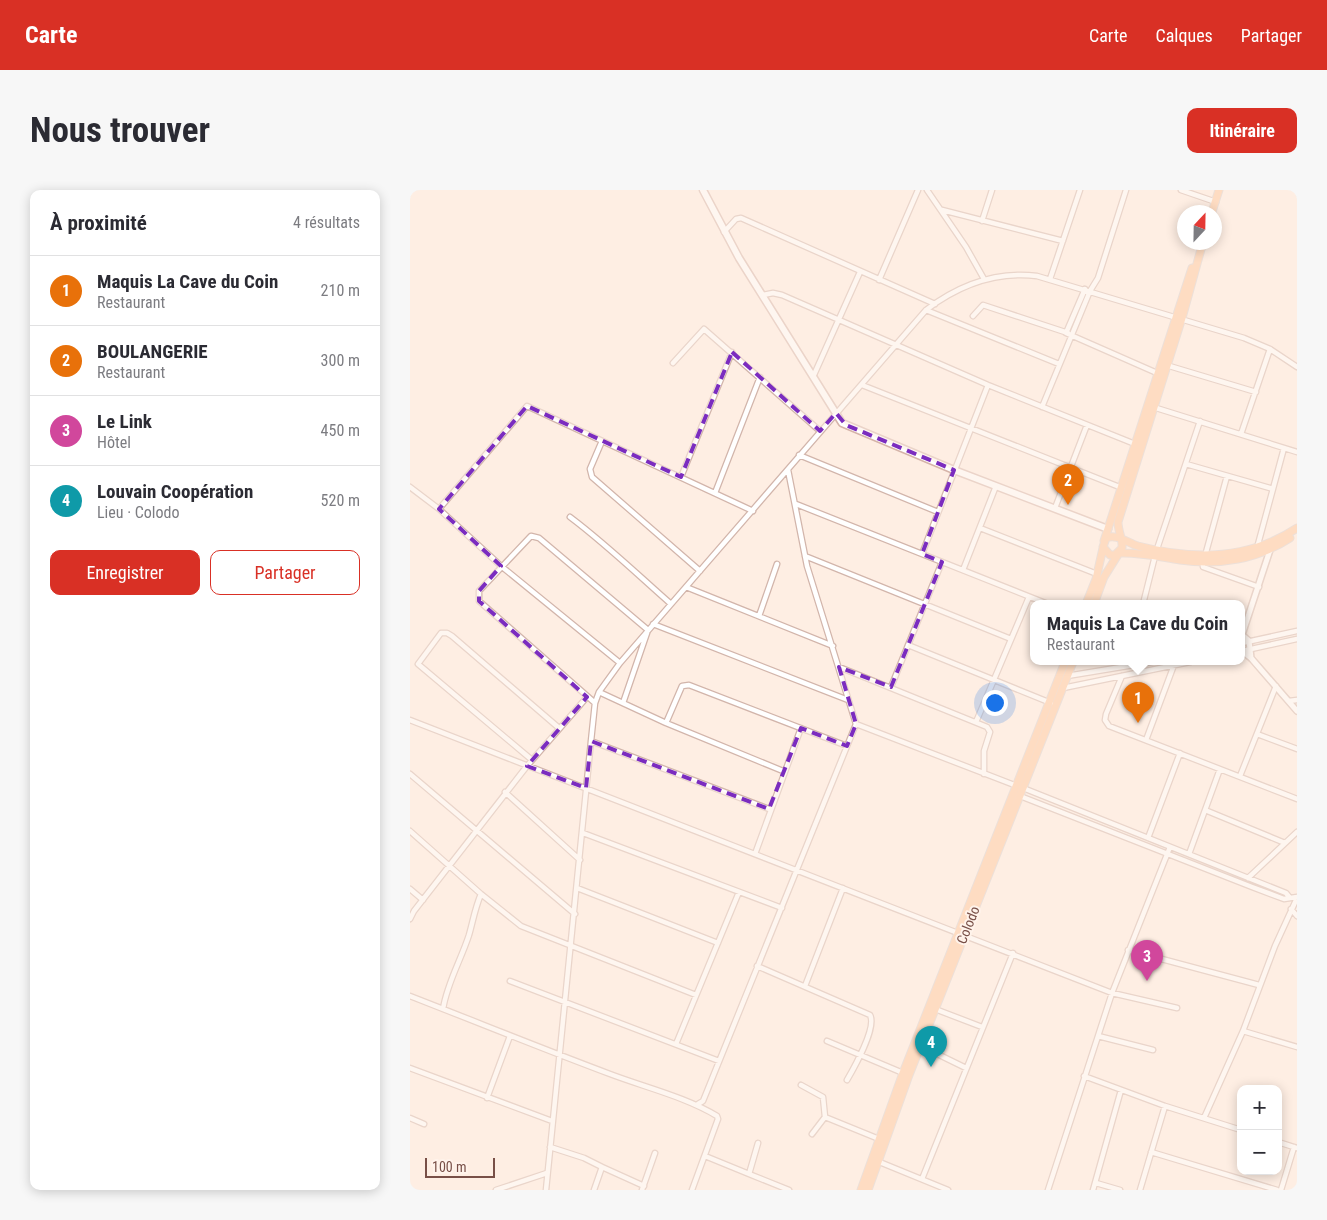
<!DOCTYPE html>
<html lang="fr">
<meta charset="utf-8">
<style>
:root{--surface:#fff;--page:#f7f7f7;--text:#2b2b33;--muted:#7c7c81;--line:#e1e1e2;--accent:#d93025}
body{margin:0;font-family:"Roboto Condensed",sans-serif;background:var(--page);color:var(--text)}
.controls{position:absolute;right:15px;bottom:15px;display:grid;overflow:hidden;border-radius:10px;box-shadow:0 2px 12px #0003}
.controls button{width:45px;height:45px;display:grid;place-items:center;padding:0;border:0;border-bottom:1px solid var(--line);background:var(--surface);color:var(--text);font:25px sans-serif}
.compass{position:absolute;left:767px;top:15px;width:45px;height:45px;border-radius:50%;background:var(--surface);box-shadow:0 2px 12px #0003;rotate:22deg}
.scale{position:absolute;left:15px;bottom:12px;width:70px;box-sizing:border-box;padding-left:5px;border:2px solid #784f47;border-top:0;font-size:14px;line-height:18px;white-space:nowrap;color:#784f47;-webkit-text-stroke:4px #fff3eb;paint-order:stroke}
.you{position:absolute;left:584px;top:512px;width:18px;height:18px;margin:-12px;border:4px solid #fff;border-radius:50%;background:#1a73e8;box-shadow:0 0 0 8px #1a73e833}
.badge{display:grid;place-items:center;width:32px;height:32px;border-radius:50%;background:var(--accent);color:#fff;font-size:16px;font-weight:700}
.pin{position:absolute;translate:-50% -41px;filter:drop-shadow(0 1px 2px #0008)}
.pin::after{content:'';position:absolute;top:26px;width:18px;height:15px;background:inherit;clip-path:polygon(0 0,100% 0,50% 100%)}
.popup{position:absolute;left:620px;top:410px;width:215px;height:65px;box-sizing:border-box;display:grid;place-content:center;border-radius:10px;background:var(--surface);filter:drop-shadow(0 1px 4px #0005);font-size:16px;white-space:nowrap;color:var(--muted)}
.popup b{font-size:19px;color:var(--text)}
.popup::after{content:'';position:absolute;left:50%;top:100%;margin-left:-10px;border:10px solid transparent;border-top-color:var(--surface)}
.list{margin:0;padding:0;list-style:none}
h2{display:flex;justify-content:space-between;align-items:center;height:65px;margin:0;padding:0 20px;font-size:21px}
h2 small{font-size:16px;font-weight:400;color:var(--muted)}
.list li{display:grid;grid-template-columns:32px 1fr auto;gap:15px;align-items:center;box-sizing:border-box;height:70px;padding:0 20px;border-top:1px solid var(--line)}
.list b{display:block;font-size:19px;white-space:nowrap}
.list p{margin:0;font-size:16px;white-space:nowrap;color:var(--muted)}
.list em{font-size:16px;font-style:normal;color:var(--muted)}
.actions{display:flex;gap:10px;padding:15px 20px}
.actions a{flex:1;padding:11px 0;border:1px solid var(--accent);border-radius:10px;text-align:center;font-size:18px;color:var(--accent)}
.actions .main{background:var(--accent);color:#fff}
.map{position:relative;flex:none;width:887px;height:1000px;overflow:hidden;border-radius:10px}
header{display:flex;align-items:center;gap:30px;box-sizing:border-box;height:70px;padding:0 25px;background:var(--accent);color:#fff}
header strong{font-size:24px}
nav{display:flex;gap:28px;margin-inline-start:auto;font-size:18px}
.intro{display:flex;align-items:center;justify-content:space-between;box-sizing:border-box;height:120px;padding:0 30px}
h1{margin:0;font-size:35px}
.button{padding:12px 22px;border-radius:10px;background:var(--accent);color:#fff;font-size:18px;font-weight:700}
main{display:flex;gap:30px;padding:0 30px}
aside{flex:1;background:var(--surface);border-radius:10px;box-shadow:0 2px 12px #0003}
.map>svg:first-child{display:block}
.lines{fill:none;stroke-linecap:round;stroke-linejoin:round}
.minor-casing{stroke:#d2b5ab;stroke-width:7}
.tertiary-casing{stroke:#d2b5ab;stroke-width:8}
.secondary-casing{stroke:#d6b4a9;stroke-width:9}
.primary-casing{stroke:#d9cecb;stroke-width:9}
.minor{stroke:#fff;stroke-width:4.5}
.tertiary{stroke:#fff;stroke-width:5}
.secondary{stroke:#fff;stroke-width:6}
.primary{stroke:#ffc599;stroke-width:7}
.marked{fill:none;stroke:#7b2cbf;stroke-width:4;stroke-dasharray:10 6;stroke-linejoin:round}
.labels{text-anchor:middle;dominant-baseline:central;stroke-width:4;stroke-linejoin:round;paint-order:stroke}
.street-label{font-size:14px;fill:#784f47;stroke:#fff3eb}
</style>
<header>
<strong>Carte</strong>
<nav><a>Carte</a><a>Calques</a><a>Partager</a></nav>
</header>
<div class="intro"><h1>Nous trouver</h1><a class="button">Itinéraire</a></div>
<main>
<aside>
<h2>À proximité<small>4 résultats</small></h2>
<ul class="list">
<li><span class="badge" style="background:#e8710a">1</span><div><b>Maquis La Cave du Coin</b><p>Restaurant</p></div><em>210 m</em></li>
<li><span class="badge" style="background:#e8710a">2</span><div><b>BOULANGERIE</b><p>Restaurant</p></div><em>300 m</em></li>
<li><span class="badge" style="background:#d1479c">3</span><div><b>Le Link</b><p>Hôtel</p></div><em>450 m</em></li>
<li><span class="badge" style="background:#0f9aa8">4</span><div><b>Louvain Coopération</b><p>Lieu · Colodo</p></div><em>520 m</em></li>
</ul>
<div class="actions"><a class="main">Enregistrer</a><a>Partager</a></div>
</aside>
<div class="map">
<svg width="887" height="1000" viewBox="0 0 887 1000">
<rect width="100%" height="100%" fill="#feeee3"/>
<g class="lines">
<g class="minor-casing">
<path id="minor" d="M517,0L556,57L574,89
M771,0L806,12
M532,20L653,51
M572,31L582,0
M314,42L326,29L331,28L525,114
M640,89L670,0
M469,90L508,0
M675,99L656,143L747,183
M353,105L363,103L372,105L578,195L725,254
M516,120L649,174
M563,126L573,115L658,143
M263,173L294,139L410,241
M756,175L846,202
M403,187L450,82
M452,195L712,298
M632,217L680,101L688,88L716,0
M743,217L887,262
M831,244L860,159
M192,251L180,279L182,287L290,381
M389,265L528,322
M776,274L863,299
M271,287L322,162
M0,297L29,319L91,376L210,473
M305,303L350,187
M386,314L638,414
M645,318L677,235
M29,319L117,216L343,321
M160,327C196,354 228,385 261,414
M570,338L687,384
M847,358L874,258
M747,359L790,231
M512,364L578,195
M395,366L601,449
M795,366L817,286
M793,372V377L849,397
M553,380L586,296
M276,397L423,456
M733,414L745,366
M349,426L367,374
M243,434L438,510
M832,453L887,441
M498,455L641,513
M832,461L887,449
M429,477L577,537L580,542L574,561V584
M657,486L742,472
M712,486L696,524L695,530L699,536L887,609
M481,497L532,372
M653,498L780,472
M189,502L256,533L373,581
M879,511L887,510
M185,513L69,411V401L121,346L129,348L238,440L213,513
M0,530L702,803L767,818
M566,532L619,407
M256,533L272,496L279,495L437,556
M446,534L607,596
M847,544L887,559
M736,550L764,475
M181,551L359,619
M122,570L8,474L31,443H37L42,446L149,538
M0,584L165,724
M830,586L866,496
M613,598L876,703L880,708
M95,602L170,670
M610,606L842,697L874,709L887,707
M795,620L875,653
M0,641L71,704L111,736L286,805
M173,643L372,718
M738,648L770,563
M345,664L391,538
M779,664L810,579
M838,688L887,642
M167,698L308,753
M0,699L13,710
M881,719L887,726
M0,729L4,721L117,576L177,507
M718,760L849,795
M347,776L460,825C467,837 444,878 437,890
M100,791L309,871
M395,796L433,698
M0,806C67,832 133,859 200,884C234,897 276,907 307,926L308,929L282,1000
M33,819C37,793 51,770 59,745C63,731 65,718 71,704
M525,819L572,837
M833,841L887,857
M688,846L743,860
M417,851L493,883
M266,854L329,702
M511,856L556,878
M0,878L142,931
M674,886L755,916L831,940
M391,895L413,907L415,927
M77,908L100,846
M288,914L293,911L446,534L397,376L378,280
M0,928L14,934
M794,928L833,841L865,756L887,708
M402,944L415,927L469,949
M868,952L887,958
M140,957L174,968L192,977L184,1000
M741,962L867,1000
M295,966L339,984L348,953
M467,971L538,1000
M192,977L234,996
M339,984L379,1000
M512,989L603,763
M686,993L710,1000
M86,1000L137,983
M136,1000L181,551L185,513L189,502L210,473L516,120C549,95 585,81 627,86L834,148L860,159L887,177
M232,1000L245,963
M638,1000L702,803L760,657
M683,1000L711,900
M730,1000L755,916
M871,1000L884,957"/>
</g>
<g class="tertiary-casing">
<path id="tertiary" d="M832,445L860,360
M832,445L839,451L841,468
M832,461L841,468L887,521"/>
</g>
<g class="secondary-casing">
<path id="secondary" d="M293,0L329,68L432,233L544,280L698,339"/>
</g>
<g class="primary-casing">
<path id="primary" d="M802,22L809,0
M793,52L772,128L708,332C708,341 713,350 712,358L705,365H700L693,357L696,348C706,343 718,353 728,356C782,370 839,370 887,338
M694,351L782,78
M676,414L686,389L693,358
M684,414L694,387L709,363C730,362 750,367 770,370C809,376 848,369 880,348
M451,1000L493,883L655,472
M458,1000L499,885L663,472"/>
</g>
<use href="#minor" class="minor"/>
<use href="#tertiary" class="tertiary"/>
<use href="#secondary" class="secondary"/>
<use href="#primary" class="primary"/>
</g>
<path d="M0 0H887V1000H0ZM322,162L410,241L426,223L436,235L544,280L512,364L532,372L481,497L429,477L446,534L437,556L391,538L359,619L181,551L176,598L117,576L177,507L69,411V401L91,376L29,319L117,216L271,287Z" fill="#feeee3" fill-opacity=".55" fill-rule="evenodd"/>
<path class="marked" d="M322,162L410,241L426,223L436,235L544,280L512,364L532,372L481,497L429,477L446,534L437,556L391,538L359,619L181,551L176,598L117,576L177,507L69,411V401L91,376L29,319L117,216L271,287Z"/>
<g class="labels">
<g class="street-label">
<text transform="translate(558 735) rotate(-68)">Colodo</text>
</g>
</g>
</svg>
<div class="controls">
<button>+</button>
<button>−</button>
</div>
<svg class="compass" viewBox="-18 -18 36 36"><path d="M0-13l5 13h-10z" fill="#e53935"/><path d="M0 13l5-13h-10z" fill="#7c7c81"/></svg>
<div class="scale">100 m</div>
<div class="you"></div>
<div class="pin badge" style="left:728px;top:533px;background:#e8710a">1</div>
<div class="popup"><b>Maquis La Cave du Coin</b>Restaurant</div>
<div class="pin badge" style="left:658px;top:315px;background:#e8710a">2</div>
<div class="pin badge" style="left:737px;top:791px;background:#d1479c">3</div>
<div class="pin badge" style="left:521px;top:877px;background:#0f9aa8">4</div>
</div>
</main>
